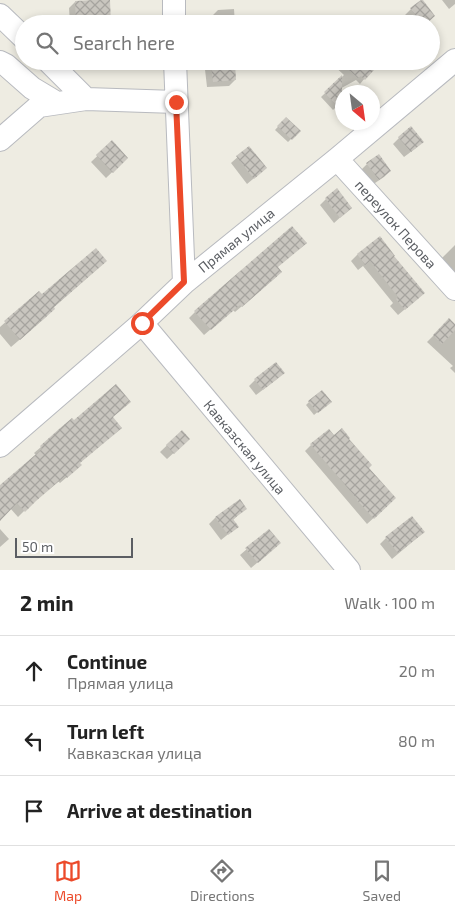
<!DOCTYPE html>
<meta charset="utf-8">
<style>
:root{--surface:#fff;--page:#f6f6f6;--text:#222;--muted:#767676;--line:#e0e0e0;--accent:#ec4a2a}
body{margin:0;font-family:"Exo 2",sans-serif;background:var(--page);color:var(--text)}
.compass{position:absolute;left:335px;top:85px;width:45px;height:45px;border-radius:50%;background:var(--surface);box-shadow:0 2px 8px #0003;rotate:151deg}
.scale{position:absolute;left:15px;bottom:12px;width:118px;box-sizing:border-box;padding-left:5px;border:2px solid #5b5e63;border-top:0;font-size:14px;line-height:18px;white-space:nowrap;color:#5b5e63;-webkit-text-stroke:4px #fff;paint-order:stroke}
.stop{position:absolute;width:15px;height:15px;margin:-11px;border:4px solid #ec4a2a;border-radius:50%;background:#fff}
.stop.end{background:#ec4a2a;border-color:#fff;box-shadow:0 1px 5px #0008}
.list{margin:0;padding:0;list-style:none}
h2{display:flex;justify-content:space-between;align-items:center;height:65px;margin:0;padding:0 20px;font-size:21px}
h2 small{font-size:16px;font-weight:400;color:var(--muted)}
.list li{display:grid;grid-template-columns:32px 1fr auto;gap:15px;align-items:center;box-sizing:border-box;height:70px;padding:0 20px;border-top:1px solid var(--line)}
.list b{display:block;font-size:19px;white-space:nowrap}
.list p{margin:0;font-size:16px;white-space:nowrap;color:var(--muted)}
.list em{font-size:16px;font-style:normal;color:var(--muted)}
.icon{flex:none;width:28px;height:28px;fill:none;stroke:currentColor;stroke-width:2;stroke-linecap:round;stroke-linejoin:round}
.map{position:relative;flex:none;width:455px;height:570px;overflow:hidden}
.search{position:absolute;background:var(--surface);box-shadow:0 2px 8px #0003;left:15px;right:15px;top:15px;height:55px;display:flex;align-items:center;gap:12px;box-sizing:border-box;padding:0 18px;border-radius:28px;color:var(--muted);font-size:19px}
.sheet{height:275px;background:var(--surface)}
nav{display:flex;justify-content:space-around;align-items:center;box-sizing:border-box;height:70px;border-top:1px solid var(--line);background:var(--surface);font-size:14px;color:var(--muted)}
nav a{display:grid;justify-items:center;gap:2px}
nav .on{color:var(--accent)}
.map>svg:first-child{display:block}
.shadow{fill:#0003}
.building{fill:url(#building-cross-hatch)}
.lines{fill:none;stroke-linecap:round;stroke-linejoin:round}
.minor-casing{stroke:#b8babf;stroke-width:24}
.minor{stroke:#fff;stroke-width:22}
.route{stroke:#ec4a2a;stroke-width:6}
.labels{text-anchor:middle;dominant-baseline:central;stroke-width:4.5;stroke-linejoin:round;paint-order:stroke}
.street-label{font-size:14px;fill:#5b5e63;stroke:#fff}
</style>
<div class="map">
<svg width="455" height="570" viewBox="0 0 455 570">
<defs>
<pattern id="building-cross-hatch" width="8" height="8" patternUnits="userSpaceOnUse" patternTransform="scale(1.25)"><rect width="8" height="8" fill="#c9c6bf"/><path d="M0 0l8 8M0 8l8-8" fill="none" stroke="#a6a49f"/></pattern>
</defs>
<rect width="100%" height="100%" fill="#eeece2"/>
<path class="shadow" d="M97,0H109V24H70L69,8L75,2Z
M442,0H455V4L449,9Z
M234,9L235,24H213L212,16L218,10Z
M411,9L426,24H412L405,15Z
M204,61H245L242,64H234L235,80L229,86L207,87Z
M335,61H389L382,69L376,65L360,84L356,80L338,90L342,95V101L333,110L321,97L344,75L332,64Z
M286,118L299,131L288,142L275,130Z
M399,138L416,148L404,157L393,144Z
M112,142L127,158L106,178L91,162Z
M249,147L259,174L247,184L231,163Z
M367,164L390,171L384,177L372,185L361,170Z
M326,199L344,214L334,223L320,205Z
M379,238L417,299L398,315L390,306L393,303L363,266L358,270L351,261L357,255Z
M455,245V272L442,258Z
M106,261L53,308L46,317L11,347L0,334V327L39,292L42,296Z
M277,268L281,272L275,278L235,312L233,310L204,335L189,318L195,312Z
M449,320L455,326V373L450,368L453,366L427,342Z
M277,379L256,395L249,386L255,380Z
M309,402L327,404L314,415L306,405Z
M112,418L74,471L60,483L58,481L28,507L18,517L10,508L0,519V487L36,455L34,453L41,447L72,420L73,422Z
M182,431L189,439L167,459L160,452Z
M334,437L347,439L367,468L389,504L367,524L305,451L311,445Z
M239,501L245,509L233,520L237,527L221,540L209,524L215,518Z
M0,529L9,539L0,547Z
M269,530L273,549L251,568L240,555Z
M424,532L392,559L380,544L386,538Z"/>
<path class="building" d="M93,0H110L111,24H76L75,1Z
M421,0H423L435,16L426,24H422L410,8Z
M339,61H382L365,80L361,76L358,78Z
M235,63L236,80L213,82L211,65Z
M342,75V111L324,92Z
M286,117L301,131L292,140L277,126Z
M411,126L424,142L411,152L398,137Z
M112,140L128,158L113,173L96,155Z
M249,146L267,168L254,179L236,156Z
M379,154L391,171L379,180L366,163Z
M337,188L352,208L340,218L325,198Z
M292,226L307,243L278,267L282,272L242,307L240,305L211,330L194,311Z
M380,236L395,256H394L425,293L405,310L396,299L398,297L370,261L365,265L357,254Z
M96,248L107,261L54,307L55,309L20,340L4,321L39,291L42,294Z
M449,318L455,324V330L442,344L433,335Z
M276,362L285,373L263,390L254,379Z
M116,384L131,402L113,417L122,428L80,463L82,465L67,478L65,476L36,501L25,512L17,503L0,521V485L42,449L40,446L59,429L72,418L74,420Z
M322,390L332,402L318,413L308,401Z
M342,428L350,438L349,439L372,465L369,468L396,498L374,519L357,500H358L310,444L329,429L334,435Z
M182,430L190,439L174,454L166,445Z
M240,499L247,509L233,519L239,527L228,535L215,517Z
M412,516L425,532L398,553L385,537Z
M269,529L281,543L258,563L245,548Z"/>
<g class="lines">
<g class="minor-casing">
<path id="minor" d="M174,0V24
M0,15L24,38
M48,61L86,99
M175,61L184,283
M0,62L6,65L32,88L57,103
M0,140L39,106L86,99L176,102
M337,159L455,289
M142,323L349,570
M0,446L142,323L184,283L337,159L455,60"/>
</g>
<use href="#minor" class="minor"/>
</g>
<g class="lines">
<path class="route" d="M142,323L184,282L176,102"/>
</g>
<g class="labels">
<g class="street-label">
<text transform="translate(396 224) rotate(48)">переулок Перова</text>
<text transform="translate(236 240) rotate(-39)">Прямая улица</text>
<text transform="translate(245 447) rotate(50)">Кавказская улица</text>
</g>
</g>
</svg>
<svg class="compass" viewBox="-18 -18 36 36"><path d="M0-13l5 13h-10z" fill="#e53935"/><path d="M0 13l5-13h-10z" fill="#767676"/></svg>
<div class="scale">50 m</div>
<div class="stop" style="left:142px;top:323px"></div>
<div class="stop end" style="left:176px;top:102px"></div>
<div class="search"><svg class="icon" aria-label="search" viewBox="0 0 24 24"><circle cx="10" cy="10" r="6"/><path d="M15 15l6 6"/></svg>Search here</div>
</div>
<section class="sheet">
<h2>2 min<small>Walk · 100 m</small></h2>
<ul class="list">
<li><svg class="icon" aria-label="ahead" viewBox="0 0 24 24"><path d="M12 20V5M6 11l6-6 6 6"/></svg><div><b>Continue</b><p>Прямая улица</p></div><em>20 m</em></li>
<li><svg class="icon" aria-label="left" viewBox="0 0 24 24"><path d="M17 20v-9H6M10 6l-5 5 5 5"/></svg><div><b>Turn left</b><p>Кавказская улица</p></div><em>80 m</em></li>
<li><svg class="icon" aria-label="arrive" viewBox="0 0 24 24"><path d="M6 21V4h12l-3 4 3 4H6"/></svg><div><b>Arrive at destination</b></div></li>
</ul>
</section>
<nav>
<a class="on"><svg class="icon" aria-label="map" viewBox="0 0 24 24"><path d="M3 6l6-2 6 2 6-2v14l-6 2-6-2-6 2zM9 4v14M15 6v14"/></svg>Map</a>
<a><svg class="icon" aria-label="directions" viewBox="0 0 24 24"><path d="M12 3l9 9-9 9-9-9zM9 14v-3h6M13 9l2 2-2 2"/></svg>Directions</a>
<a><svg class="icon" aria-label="saved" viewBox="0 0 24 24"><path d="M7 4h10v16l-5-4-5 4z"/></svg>Saved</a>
</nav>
